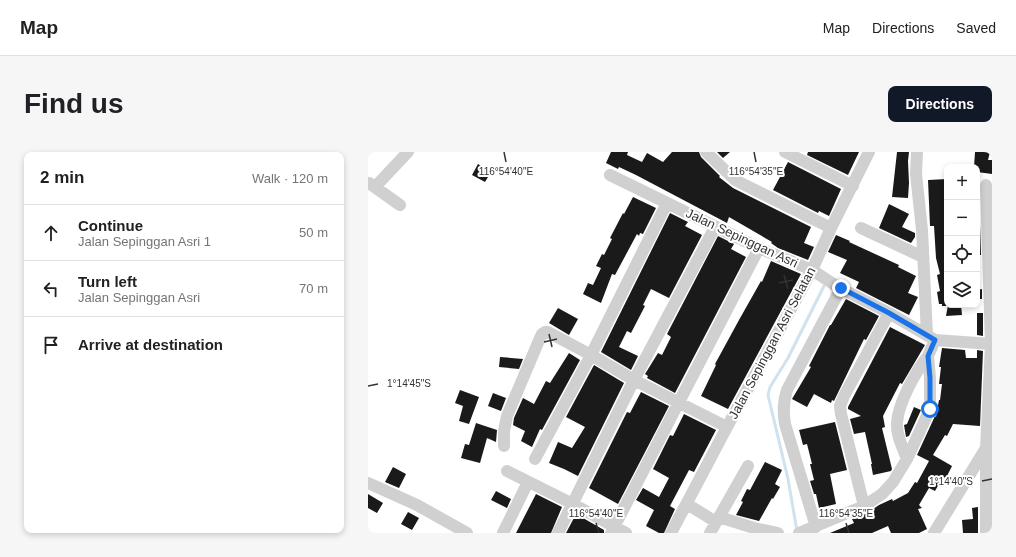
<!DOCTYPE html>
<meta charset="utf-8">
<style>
:root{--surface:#fff;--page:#f6f6f6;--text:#202124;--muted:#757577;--line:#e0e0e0;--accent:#111827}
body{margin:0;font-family:Helvetica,sans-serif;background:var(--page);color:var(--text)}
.controls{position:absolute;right:12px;top:12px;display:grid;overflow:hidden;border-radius:8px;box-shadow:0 2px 6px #0003}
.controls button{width:36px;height:36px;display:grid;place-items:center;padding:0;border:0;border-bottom:1px solid var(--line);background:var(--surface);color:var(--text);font:20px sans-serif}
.stop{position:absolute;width:12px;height:12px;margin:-9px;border:3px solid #1a73e8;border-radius:50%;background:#fff}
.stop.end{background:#1a73e8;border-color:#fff;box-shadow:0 1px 4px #0008}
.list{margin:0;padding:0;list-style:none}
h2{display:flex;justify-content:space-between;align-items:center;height:52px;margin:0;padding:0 16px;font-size:17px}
h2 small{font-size:13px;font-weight:400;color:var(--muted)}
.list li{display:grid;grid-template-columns:26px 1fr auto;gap:12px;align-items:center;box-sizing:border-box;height:56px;padding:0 16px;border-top:1px solid var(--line)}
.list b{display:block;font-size:15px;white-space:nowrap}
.list p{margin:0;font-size:13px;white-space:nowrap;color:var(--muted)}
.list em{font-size:13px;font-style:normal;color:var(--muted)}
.icon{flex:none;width:22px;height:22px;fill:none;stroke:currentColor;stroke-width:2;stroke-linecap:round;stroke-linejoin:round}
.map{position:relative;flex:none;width:624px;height:381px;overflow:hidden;border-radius:8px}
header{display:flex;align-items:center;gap:24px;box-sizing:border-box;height:56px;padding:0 20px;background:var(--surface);border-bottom:1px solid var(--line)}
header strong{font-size:19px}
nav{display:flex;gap:22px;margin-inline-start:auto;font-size:14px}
.intro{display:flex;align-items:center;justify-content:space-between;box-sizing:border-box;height:96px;padding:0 24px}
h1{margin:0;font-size:28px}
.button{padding:10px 18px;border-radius:8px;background:var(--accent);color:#fff;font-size:14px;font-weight:700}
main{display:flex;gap:24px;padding:0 24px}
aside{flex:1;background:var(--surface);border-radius:8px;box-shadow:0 2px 6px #0003}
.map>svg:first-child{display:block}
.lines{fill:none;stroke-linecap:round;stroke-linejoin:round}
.stream{stroke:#cfe2ee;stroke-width:3}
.building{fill:#1a1a1a}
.minor{stroke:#d0d0d0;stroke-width:12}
.route{stroke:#1a73e8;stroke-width:5}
.ticks{fill:none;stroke:#333;stroke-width:1.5}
.labels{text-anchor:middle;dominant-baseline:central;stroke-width:4;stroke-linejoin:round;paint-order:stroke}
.street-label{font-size:13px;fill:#333;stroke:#fff}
.ticks-label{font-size:10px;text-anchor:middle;fill:#333;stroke:#fff;stroke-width:4;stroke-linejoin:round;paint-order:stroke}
</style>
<header>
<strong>Map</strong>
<nav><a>Map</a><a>Directions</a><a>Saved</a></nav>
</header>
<div class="intro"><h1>Find us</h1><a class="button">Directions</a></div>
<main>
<aside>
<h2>2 min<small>Walk · 120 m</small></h2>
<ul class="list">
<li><svg class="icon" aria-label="ahead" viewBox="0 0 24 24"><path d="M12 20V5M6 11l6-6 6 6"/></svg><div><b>Continue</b><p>Jalan Sepinggan Asri 1</p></div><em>50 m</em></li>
<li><svg class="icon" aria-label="left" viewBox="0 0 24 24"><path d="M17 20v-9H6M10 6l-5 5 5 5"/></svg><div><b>Turn left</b><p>Jalan Sepinggan Asri</p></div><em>70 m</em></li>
<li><svg class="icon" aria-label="arrive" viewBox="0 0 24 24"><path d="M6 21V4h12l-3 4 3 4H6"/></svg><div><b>Arrive at destination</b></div></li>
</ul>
</aside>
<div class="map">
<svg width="624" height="381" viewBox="0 0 624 381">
<rect width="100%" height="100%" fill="#fff"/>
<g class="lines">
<path class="stream" d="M429,379L420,327L400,243L402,235L420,206L456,134"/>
</g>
<path class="building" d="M243,0H260L259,3L274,10L279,1L295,10L304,0H331L333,5L352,24L351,25L365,36L443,75L436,91L446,95L440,108L410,96L403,91L404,90L361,65L359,71L268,23L251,15L250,17L238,11Z
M349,0H362L355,6Z
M440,0H491L480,23L439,3Z
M529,0H541L540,9L541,31L540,46L524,45Z
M607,0H622L620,8H624V22L609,20V15H606Z
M420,10L473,37L461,64L451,59L450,61L405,38Z
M110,12L123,20L117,30L104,23Z
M579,27V154H574V152H571L569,140L572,139L569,123L572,122L568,106L566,74H562L560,28Z
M265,45L288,56L275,82L272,81L271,84L269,82L247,123L244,122L233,151L215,142L220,131L225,133L233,116L228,114L234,102L236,103L244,87L242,86L255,61L256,62Z
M521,52L541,62L534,75L547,81V85L543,91L511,76Z
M302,61L320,70L317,74L334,83L301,146L283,137L275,153L277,154L263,181L259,179L251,195L270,204L263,218L233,200Z
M609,73H612L613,103H609Z
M468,83L482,89L481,90L531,113L530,115L548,124L540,141L550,145L541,163L488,136L491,130L472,121L479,108L460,100Z
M350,84L366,92L363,97L378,105L307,241L279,226L280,224L277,222L290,201L294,203L303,185L299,182Z
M403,109L433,122L360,257L333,244L348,213L347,212L371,168L393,129L394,130Z
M614,137V147H609V138Z
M478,147L511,164L498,188L496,187L466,249L464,248L463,251L446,242L439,255L424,247L443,215L441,214L462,173H463Z
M580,153H593L594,163L578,164Z
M190,156L210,167L201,183L181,171Z
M609,161H615V184L609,183Z
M522,175L557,193L534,232L532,231L515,264L517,275L514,276L524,317L523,319L505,323L503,312H504L497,280L486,282L482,267L493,264L480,257V255Z
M574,196L597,198L598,206H609V198L615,199L612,274L585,272L579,284L577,283L565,303L584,314L578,326L575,325L567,339L561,336L551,353L554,356L550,357L559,377L551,381H523L520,374L504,381H462L486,371L484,367L499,361L511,353L524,347L525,349L540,341L547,330L549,331L561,309L549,303L567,264L568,265L571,248H572L574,232H571L573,215H571Z
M201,201L212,208L174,278L172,277L164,295L153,289L157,279L145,273L146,266L155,246L166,252L178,229L182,231Z
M132,205L155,207L151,217L131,215Z
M226,213L256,231L210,324L196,317L181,311L190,290L204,296L217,275L198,265Z
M92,238L111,245L101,272L91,269L95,254L87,251Z
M273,240L301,254L250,352L221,336L259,260L262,261Z
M125,241L138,246L133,259L120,254Z
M546,255L553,258L541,284L538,285L536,273L539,272Z
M316,262L348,278L326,320L321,318L302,354L307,357L296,381H291L278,374L286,358L268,348L275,336L291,345L301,326L285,317L302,283L305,284Z
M467,270L479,318L462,322L468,352L451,356L448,342H446L442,329L446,328L442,312H444L439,292L435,293L431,278Z
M108,271L129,278L128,290L119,286L112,311L93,306L97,292L101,293Z
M397,310L414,318L407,332L412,335L405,347L404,346L391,369L368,363L375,350L373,349L379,337L382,338Z
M25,315L38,322L31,336L17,330Z
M128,339L143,347L139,356L123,348Z
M0,342L15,351L9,361L0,356Z
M168,342L194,355L183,381H148Z
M610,355V381H595L594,368L605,367L604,356Z
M40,360L51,366L44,378L33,372Z
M208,362L236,378V381H198Z"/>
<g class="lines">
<path class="minor" d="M338,0L367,28L463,76
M417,0L485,34
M549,0L548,22L554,78L559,183
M242,23L391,96L444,118L470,135L521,161L567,188L624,192
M1,31L32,53
M7,35L40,0
M299,51L223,203L266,228L359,275
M493,76L555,105
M136,294V279L139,264L172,186L174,182L177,180H180L223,203L167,307
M539,307C535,296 528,283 529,271C530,251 548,219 560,204
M139,319L205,352L258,381
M0,331L49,353L99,381
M319,352L348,370
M496,354L473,262L472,254L476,244L521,161
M351,365L386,376L410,381
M448,375L417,272C415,259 415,250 419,238L473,136
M135,381L160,330
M190,381L266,228L347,75
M243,381L391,96
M303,381L359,275L444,118L463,76L501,0
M342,381L380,314
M431,381L496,354L514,342L525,330L539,307L562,257V226L560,204L567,188
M566,381L618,296L623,192L618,33
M618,381V297"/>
</g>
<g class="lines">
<path class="route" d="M473,136L521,161L567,188L560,204L562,226V257"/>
</g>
<path class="ticks" d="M136,0L138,10M386,0L388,10M416,123L420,137M411,131L425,128M181,182L184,195M176,190L189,187M0,234L10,232M614,329L624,327M228,371L231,381M478,371L481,381"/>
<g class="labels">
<g class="street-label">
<text transform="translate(374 86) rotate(25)">Jalan Sepinggan Asri</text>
<text transform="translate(404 191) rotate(-62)">Jalan Sepinggan Asri Selatan</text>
</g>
</g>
<g class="ticks-label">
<text x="138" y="23">116°54'40"E</text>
<text x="388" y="23">116°54'35"E</text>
<text x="41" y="235">1°14'45"S</text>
<text x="583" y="333">1°14'40"S</text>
<text x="228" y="365">116°54'40"E</text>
<text x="478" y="365">116°54'35"E</text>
</g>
</svg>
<div class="controls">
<button>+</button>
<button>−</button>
<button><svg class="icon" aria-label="locate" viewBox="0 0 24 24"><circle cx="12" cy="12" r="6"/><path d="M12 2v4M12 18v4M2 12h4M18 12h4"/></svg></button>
<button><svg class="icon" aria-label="layers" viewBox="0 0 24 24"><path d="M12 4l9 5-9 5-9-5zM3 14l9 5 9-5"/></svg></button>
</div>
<div class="stop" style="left:562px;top:257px"></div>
<div class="stop end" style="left:473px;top:136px"></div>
</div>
</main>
